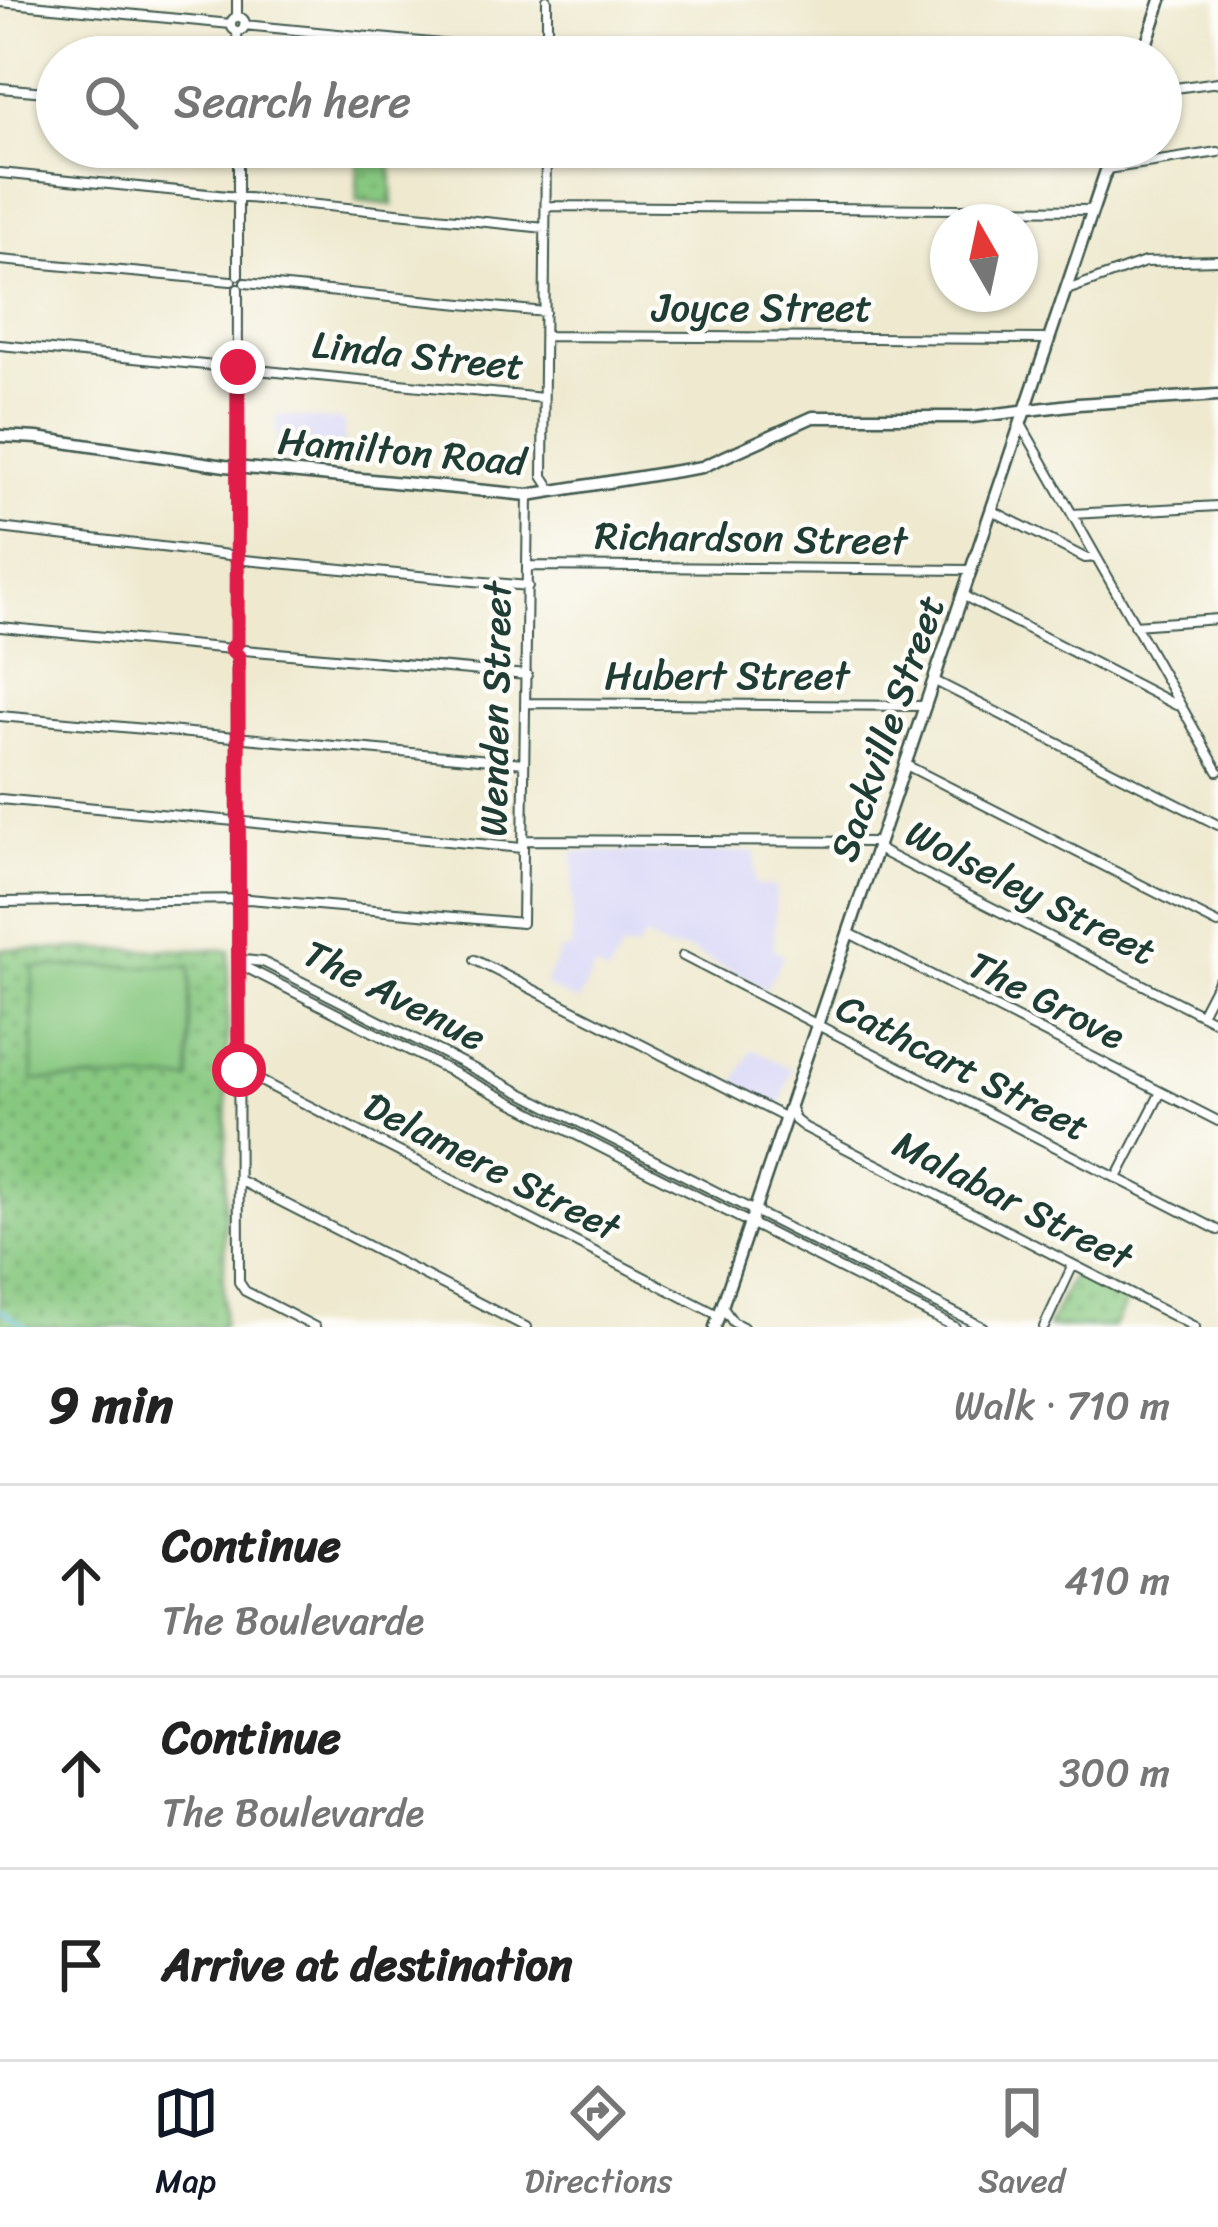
<!DOCTYPE html>
<meta charset="utf-8">
<style>
:root{--surface:#fff;--page:#f2f2f2;--text:#222;--muted:#767676;--line:#e0e0e0;--accent:#111827}
body{margin:0;font-family:Sriracha,sans-serif;background:var(--page);color:var(--text)}
.compass{position:absolute;left:930px;top:204px;width:108px;height:108px;border-radius:50%;background:var(--surface);box-shadow:0 3px 9px #0004;rotate:351deg}
.stop{position:absolute;width:36px;height:36px;margin:-27px;border:9px solid #e11d48;border-radius:50%;background:#fff}
.stop.end{background:#e11d48;border-color:#fff;box-shadow:0 3px 12px #0008}
.list{margin:0;padding:0;list-style:none}
h2{display:flex;justify-content:space-between;align-items:center;height:156px;margin:0;padding:0 48px;font-size:51px}
h2 small{font-size:39px;font-weight:400;color:var(--muted)}
.list li{display:grid;grid-template-columns:78px 1fr auto;gap:36px;align-items:center;box-sizing:border-box;height:192px;padding:0 48px;border-top:3px solid var(--line)}
.list b{display:block;font-size:45px;white-space:nowrap}
.list p{margin:0;font-size:39px;white-space:nowrap;color:var(--muted)}
.list em{font-size:39px;font-style:normal;color:var(--muted)}
.icon{flex:none;width:66px;height:66px;fill:none;stroke:currentColor;stroke-width:2;stroke-linecap:round;stroke-linejoin:round}
.map{position:relative;flex:none;width:1218px;height:1327px;overflow:hidden}
.search{position:absolute;background:var(--surface);box-shadow:0 3px 9px #0004;left:36px;right:36px;top:36px;height:132px;display:flex;align-items:center;gap:30px;box-sizing:border-box;padding:0 42px;border-radius:66px;color:var(--muted);font-size:45px}
.sheet{height:732px;background:var(--surface)}
nav{display:flex;justify-content:space-around;align-items:center;box-sizing:border-box;height:168px;border-top:3px solid var(--line);background:var(--surface);font-size:33px;color:var(--muted)}
nav a{display:grid;justify-items:center;gap:6px}
nav .on{color:var(--accent)}
.map>svg:first-child{display:block}
.built{fill:#d8d7f8}
.grass{fill:url(#grass-dots);stroke:#53825a;stroke-width:3}
.pitch{fill:#87c880;stroke:#53825a;stroke-width:3}
.lines{fill:none;stroke-linecap:round;stroke-linejoin:round}
.stream{stroke:#6ec1ea;stroke-width:3}
.minor-casing{stroke:#3e574b;stroke-width:12}
.major-casing{stroke:#3e574b;stroke-width:15}
.minor{stroke:#fff;stroke-width:8}
.major{stroke:#fff;stroke-width:10}
.route{stroke:#e11d48;stroke-width:15}
.labels{text-anchor:middle;dominant-baseline:central;stroke-width:9;stroke-linejoin:round;paint-order:stroke}
.street-label{font-size:39px;fill:#1f3d34;stroke:#fdfcf7}
</style>
<div class="map">
<svg width="1218" height="1327" viewBox="0 0 1218 1327">
<defs>
<pattern id="grass-dots" width="8" height="8" patternUnits="userSpaceOnUse" patternTransform="scale(3)"><rect width="8" height="8" fill="#87c880"/><path d="M2 2h.1M6 6h.1" fill="none" stroke="#6ea46a" stroke-width="1.8" stroke-linecap="round"/></pattern>
</defs>
<rect width="100%" height="100%" fill="#fdfcf7"/>
<filter id="ink" filterUnits="userSpaceOnUse"><feTurbulence type="fractalNoise" baseFrequency=".00833" numOctaves="2"/><feDisplacementMap in="SourceGraphic" scale="24" xChannelSelector="R" yChannelSelector="G"/><feConvolveMatrix kernelMatrix="1 2 1 2 8 2 1 2 1" color-interpolation-filters="sRGB"/></filter>
<filter id="wash" filterUnits="userSpaceOnUse"><feTurbulence type="fractalNoise" baseFrequency=".004" numOctaves="4" result="noise"/><feDisplacementMap in="SourceGraphic" scale="48" xChannelSelector="R" yChannelSelector="G"/><feGaussianBlur stdDeviation="2.7" result="paint"/><feColorMatrix in="noise" values="0 0 0 0 0 0 0 0 0 0 0 0 0 0 0 0 0 1.4 0 .05"/><feComposite in="paint" operator="in"/></filter>
<g filter="url(#wash)">
<rect width="100%" height="100%" fill="#eee9cf"/>
<path class="built" d="M276,415L344,421V466L277,459Z
M573,852H755V885L776,887L774,950L784,955L766,989L688,949H667L644,937L637,949H621L608,975L595,968L578,1002L544,985L561,950L572,949Z
M752,1049L792,1069L780,1106L735,1083Z"/>
<path class="grass" d="M358,147H390L393,205L357,201Z
M0,949L229,950L223,1327H0Z
M1078,1275L1127,1300L1114,1327H1048L1071,1278Z"/>
<path class="pitch" d="M190,966V1080H33V967Z"/>
<g class="lines">
<path class="stream" d="M0,1309L26,1327"/>
</g>
</g>
<g filter="url(#ink)">
<g class="lines">
<g class="minor-casing">
<path id="minor" d="M237,0V17
M547,0V57
M0,2L231,24
M231 24a7 7 0 1 1 14 0a7 7 0 1 1-14 0Z
M244,25L547,54
M237,31L238,57
M0,88L57,93
M1161,90L1218,82
M546,147L543,476L552,490
M1107,169L1218,152
M0,173L545,228
M546,206L1092,210
M0,260L231,281
M238,275V147
M245,283L545,312
M1067,290L1145,262L1218,260
M545,336L1049,339
M0,345L543,398
M1022,426L1218,771
M993,511L1085,558L1096,557
M1072,514L1218,506
M0,528L229,555L244,560L528,586
M528,566L971,570
M964,596L1176,705
M1134,625L1218,619
M0,627L231,649
M237,643L238,289
M244,650L527,675
M237,656L239,1282L245,1291L315,1327
M935,681L1218,825
M527,703L926,706
M0,716L524,763
M906,765L1218,924
M0,799L522,848
M523,840L873,842L883,852L1218,1023
M0,902L249,899L522,923L528,495
M849,933L1218,1121
M683,956L1218,1230
M475,960L786,1118
M238,963L244,960L263,962L983,1327
M239,964L955,1327
M1201,1014L1218,981
M239,1070L718,1315
M790,1105L795,1120L804,1127L1195,1327
M1117,1178L1161,1092
M239,1180L526,1327
M723,1308L733,1322L743,1327
M1044,1327L1073,1265"/>
</g>
<g class="major-casing">
<path id="major" d="M1142,57L1161,0
M0,436L37,438L225,466L528,495L702,467L813,417H972L1078,404L1218,395
M715,1327L1114,147"/>
</g>
<use href="#minor" class="minor"/>
<use href="#major" class="major"/>
</g>
</g>
<g class="lines" filter="url(#ink)">
<path class="route" d="M238,367L237,643L231,649L238,656L239,1070"/>
</g>
<g class="labels">
<g class="street-label">
<text x="762" y="307">Joyce Street</text>
<text transform="translate(418 355) rotate(6)">Linda Street</text>
<text transform="translate(402 451) rotate(5)">Hamilton Road</text>
<text transform="translate(751 538) rotate(1)">Richardson Street</text>
<text x="727" y="675">Hubert Street</text>
<text transform="translate(495 709) rotate(-89)">Wenden Street</text>
<text transform="translate(887 728) rotate(-71)">Sackville Street</text>
<text transform="translate(1031 892) rotate(27)">Wolseley Street</text>
<text transform="translate(395 995) rotate(27)">The Avenue</text>
<text transform="translate(1047 1000) rotate(27)">The Grove</text>
<text transform="translate(963 1067) rotate(27)">Cathcart Street</text>
<text transform="translate(492 1166) rotate(27)">Delamere Street</text>
<text transform="translate(1013 1200) rotate(27)">Malabar Street</text>
</g>
</g>
</svg>
<svg class="compass" viewBox="-18 -18 36 36"><path d="M0-13l5 13h-10z" fill="#e53935"/><path d="M0 13l5-13h-10z" fill="#767676"/></svg>
<div class="stop" style="left:239px;top:1070px"></div>
<div class="stop end" style="left:238px;top:367px"></div>
<div class="search"><svg class="icon" aria-label="search" viewBox="0 0 24 24"><circle cx="10" cy="10" r="6"/><path d="M15 15l6 6"/></svg>Search here</div>
</div>
<section class="sheet">
<h2>9 min<small>Walk · 710 m</small></h2>
<ul class="list">
<li><svg class="icon" aria-label="ahead" viewBox="0 0 24 24"><path d="M12 20V5M6 11l6-6 6 6"/></svg><div><b>Continue</b><p>The Boulevarde</p></div><em>410 m</em></li>
<li><svg class="icon" aria-label="ahead" viewBox="0 0 24 24"><path d="M12 20V5M6 11l6-6 6 6"/></svg><div><b>Continue</b><p>The Boulevarde</p></div><em>300 m</em></li>
<li><svg class="icon" aria-label="arrive" viewBox="0 0 24 24"><path d="M6 21V4h12l-3 4 3 4H6"/></svg><div><b>Arrive at destination</b></div></li>
</ul>
</section>
<nav>
<a class="on"><svg class="icon" aria-label="map" viewBox="0 0 24 24"><path d="M3 6l6-2 6 2 6-2v14l-6 2-6-2-6 2zM9 4v14M15 6v14"/></svg>Map</a>
<a><svg class="icon" aria-label="directions" viewBox="0 0 24 24"><path d="M12 3l9 9-9 9-9-9zM9 14v-3h6M13 9l2 2-2 2"/></svg>Directions</a>
<a><svg class="icon" aria-label="saved" viewBox="0 0 24 24"><path d="M7 4h10v16l-5-4-5 4z"/></svg>Saved</a>
</nav>
